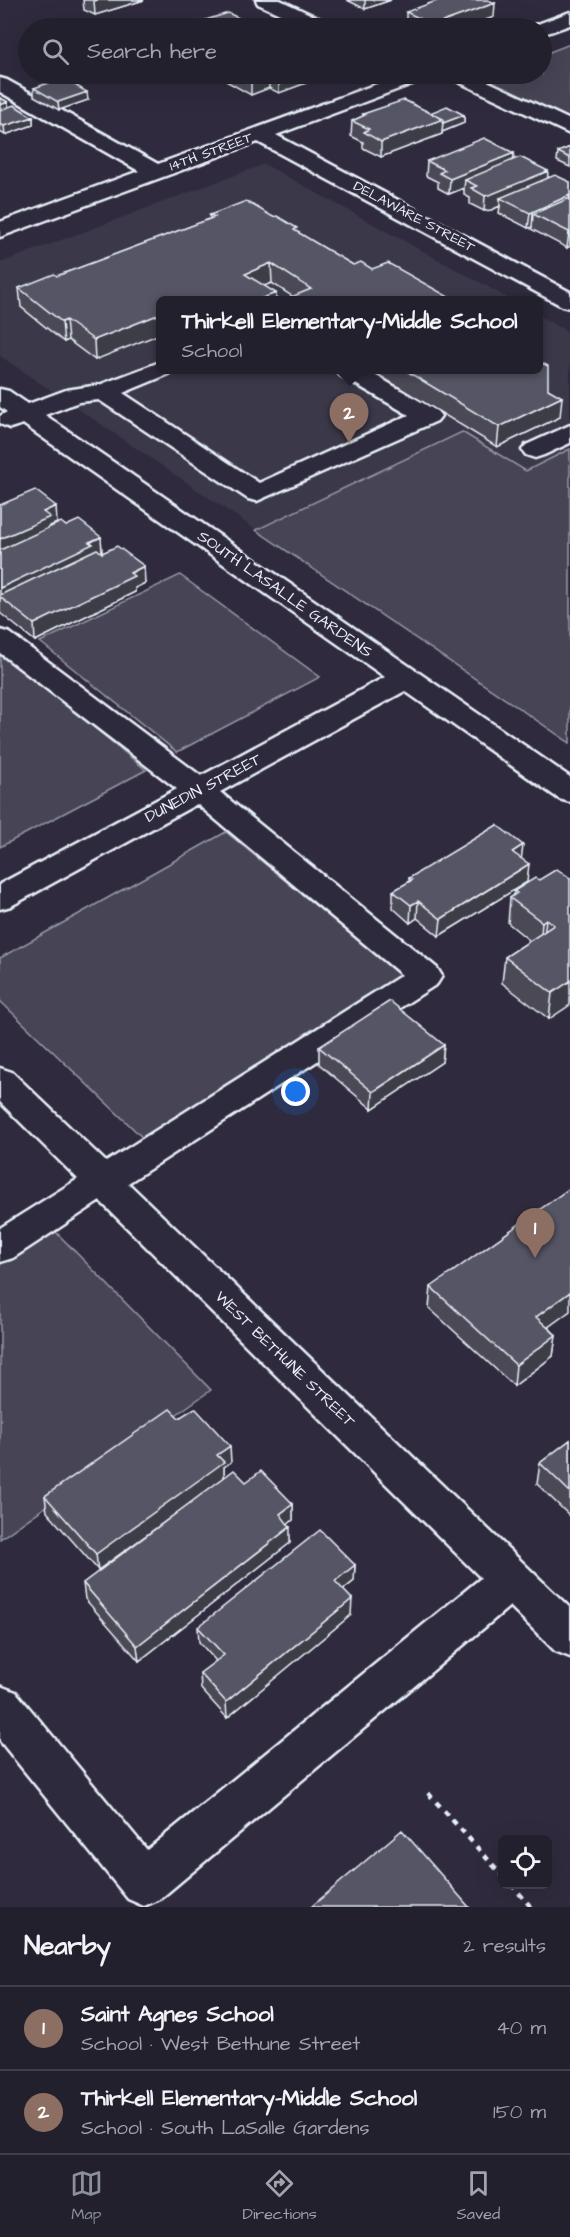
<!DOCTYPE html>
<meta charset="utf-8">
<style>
:root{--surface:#23202e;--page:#2f2d3a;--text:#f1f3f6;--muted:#a3a3aa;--line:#403e4a;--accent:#8c9099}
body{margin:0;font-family:"Architects Daughter",sans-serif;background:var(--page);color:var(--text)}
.controls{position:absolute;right:18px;bottom:18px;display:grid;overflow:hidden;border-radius:9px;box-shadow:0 6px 24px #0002}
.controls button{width:54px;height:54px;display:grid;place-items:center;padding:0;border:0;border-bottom:2px solid var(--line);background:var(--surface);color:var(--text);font:30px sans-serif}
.you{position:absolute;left:296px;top:1092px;width:21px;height:21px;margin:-15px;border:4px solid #fff;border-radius:50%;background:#1a73e8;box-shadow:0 0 0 9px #1a73e833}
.badge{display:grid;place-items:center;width:39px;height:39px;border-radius:50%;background:var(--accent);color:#fff;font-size:20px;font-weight:700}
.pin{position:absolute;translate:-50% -50px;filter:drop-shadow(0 2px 3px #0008)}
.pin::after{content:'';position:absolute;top:32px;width:21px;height:18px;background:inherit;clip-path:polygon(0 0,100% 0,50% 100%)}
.popup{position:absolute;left:156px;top:296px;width:387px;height:78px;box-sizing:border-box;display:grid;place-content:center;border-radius:9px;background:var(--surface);filter:drop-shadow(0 2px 4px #0005);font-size:20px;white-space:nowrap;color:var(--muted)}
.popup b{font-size:22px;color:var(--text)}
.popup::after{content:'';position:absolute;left:50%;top:100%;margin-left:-12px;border:12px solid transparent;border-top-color:var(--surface)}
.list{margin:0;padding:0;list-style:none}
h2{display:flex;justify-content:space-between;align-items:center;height:78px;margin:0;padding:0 24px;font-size:26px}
h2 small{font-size:20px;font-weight:400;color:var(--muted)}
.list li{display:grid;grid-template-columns:39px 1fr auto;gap:18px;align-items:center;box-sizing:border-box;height:84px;padding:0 24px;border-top:2px solid var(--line)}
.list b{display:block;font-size:22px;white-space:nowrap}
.list p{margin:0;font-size:20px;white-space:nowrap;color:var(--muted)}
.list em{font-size:20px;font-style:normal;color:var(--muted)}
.icon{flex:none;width:33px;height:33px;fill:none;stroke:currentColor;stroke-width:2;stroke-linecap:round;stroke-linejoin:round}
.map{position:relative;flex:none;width:570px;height:1907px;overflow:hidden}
.search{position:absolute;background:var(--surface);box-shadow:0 6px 24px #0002;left:18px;right:18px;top:18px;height:66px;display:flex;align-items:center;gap:15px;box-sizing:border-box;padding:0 21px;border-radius:33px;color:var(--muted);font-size:22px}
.sheet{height:246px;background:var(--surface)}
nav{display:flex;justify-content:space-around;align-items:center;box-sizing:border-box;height:84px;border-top:2px solid var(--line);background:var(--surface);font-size:16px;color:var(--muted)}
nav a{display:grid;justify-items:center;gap:3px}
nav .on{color:var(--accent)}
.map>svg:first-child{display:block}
.built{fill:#3b3749}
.green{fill:#464455;stroke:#979aa6;stroke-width:1.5}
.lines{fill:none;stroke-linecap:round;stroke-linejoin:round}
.minor-casing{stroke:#e8f1f8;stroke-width:5}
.path{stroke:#e8f1f8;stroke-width:4.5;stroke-dasharray:6 6;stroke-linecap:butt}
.minor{fill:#2f2a3d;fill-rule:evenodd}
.wall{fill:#4b4957;stroke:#e8f1f8;stroke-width:1.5}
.shaded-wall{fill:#3d3c47;stroke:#e8f1f8;stroke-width:1.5}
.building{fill:#575565;stroke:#e8f1f8;stroke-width:1.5}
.labels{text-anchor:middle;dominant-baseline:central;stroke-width:6;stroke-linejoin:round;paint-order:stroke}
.far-street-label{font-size:14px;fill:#e8f1f8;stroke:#2f2a3d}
.street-label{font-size:16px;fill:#e8f1f8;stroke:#2f2a3d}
</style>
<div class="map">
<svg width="570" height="1907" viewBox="0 0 570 1907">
<rect width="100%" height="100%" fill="#2f2a3d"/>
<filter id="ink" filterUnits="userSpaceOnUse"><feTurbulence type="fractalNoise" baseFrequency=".0167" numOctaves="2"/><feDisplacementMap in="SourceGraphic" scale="12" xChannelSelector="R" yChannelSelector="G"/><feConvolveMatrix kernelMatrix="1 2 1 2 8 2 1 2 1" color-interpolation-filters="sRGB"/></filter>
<g filter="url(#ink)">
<path class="built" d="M264,164L512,300H160V370H538V315L570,333V743L0,356V263Z"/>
<path class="green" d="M570,44V117L564,120L479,79L493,74H542V55Z
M462,432L526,471L570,449V743L256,530Z
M180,575L320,677L177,752L40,642Z
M0,650L146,770L0,847Z
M226,832L403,977L144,1139L0,1001V958Z
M54,1230L211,1390L0,1539V1264Z"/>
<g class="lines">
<g class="minor-casing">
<path id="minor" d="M256,0H280L331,24L334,28H310L258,4Z
M570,12V25L542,35V28H533L535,25Z
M404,74H431L428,78L276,135L570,292V308L562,306L258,142L0,237V222L139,171L0,92V78L7,80L158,164Z
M447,74H472L570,120V134L450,78Z
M160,362V370H172L169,374L123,393L259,483L409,415L340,375L337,370H366L437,411L441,416L437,421L257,501L248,499L99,400L79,402L45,415L570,777V802L559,799L405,691L220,792L437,968L442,976L437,984L128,1183L570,1608V1657L555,1651L510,1606L160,1899L144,1906L128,1899L0,1741V1686L16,1692L147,1850L481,1578L100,1201L13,1258L0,1262V1228L78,1179L0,1102V1068L12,1072L106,1162L402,975L197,804L11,906L0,909V884L177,789L0,653V630L10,633L201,776L385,677L23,424L10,428L0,424V416L7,412L0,407V389L9,391L28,404L66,390L99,385Z
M570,425V443L544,455L535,458L526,455L522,450L526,445Z"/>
</g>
<path class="path" d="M428,1793L502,1875
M511,1884L531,1907"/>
<use href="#minor" class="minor"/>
</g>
<path class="wall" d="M83,0H144L95,15L84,10Z
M347,0H391L365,9Z
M406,12L494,17L463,28H411L406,26Z
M226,74H314V80L279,93L269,88L251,95L226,81Z
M34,88L88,100L59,110L34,96Z
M0,98L8,102V107L33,117V125L5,135L0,132Z
M430,113L464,115V123L442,132V134L381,157L363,148V142L351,136L352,121L363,116V114Z
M570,147V167L557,161L558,152Z
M514,153L513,159L548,177L570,182V246L567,248L531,229L532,227L528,228L499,213L500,206L491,210L484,211L470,204V198L464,195V188L449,194L438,188V182L426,176L427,161Z
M210,215L297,232L353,265L372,269L454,300H291V297L292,296L272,283L160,300L95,360L68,340L64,342L21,307L19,288L57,276L210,219Z
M369,369H538L548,389L560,417L497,447Z
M0,505L57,523L50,526L51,527L66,526L101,537L102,553L145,583L135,588V592L35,641L0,613Z
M521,859L527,882L439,936L417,918L410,923L393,908V891L409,882V878Z
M570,878L549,1019L502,983L505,957L530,941L508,923L510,898L514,895V891L539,880Z
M444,1045L442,1062L372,1109L319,1064V1047Z
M431,1287L548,1327L556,1335L553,1356L514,1386L429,1308Z
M179,1418L231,1462L224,1467V1478L246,1482L293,1504V1520L288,1524L290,1543L139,1661L85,1599L83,1583L180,1511L98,1570L47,1512L45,1496Z
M570,1440V1516L537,1484L540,1463Z
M355,1565L354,1581L343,1590L351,1615L227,1718L201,1689L200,1673L216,1661L199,1642L198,1627Z"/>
<path class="shaded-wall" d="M98,0H144L95,15L94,1Z
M365,0H391L365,9Z
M495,3L494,17L463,28H434V25Z
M243,20V28L233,23Z
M269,74V88L251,95V80Z
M292,74H314V80L279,93V78Z
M87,92L88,100L59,110L58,102Z
M8,102V110L0,113V105Z
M464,115V123L442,132L443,123Z
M33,117V125L5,135L4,126Z
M443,119L442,134L381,157V142Z
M514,153L513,168L465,180L464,188L449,194L450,179Z
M548,171L547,186L500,198V206L491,210L484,211L485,196Z
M570,195V210L533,214L532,227L528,228L530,213Z
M569,232H570V246L567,248Z
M271,263L272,283L245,293V274Z
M276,293V300H257Z
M160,314V334L95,360L94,340Z
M66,320L68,340L64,342L62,322Z
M562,397L560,417L497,447L499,427Z
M56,506L57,523L50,526L51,534L0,556V539L43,512Z
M101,537L102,553L0,597V588Z
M144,566L145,583L135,588V592L35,641L34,624Z
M523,845L521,862L512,852Z
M529,864L527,882L439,936L441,919Z
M418,901L417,918L410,923L411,905Z
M546,919L543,945L540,948L542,922Z
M570,981V1005L549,1019L552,993Z
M444,1045L442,1062L372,1109L373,1092Z
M570,1292V1311L533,1338L536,1317Z
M556,1335L553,1356L514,1386L516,1365Z
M230,1446L231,1462L224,1467V1479L98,1570L96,1554L217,1455Z
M293,1504V1520L280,1531V1514Z
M290,1527V1543L139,1661L137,1646Z
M355,1565L354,1581L334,1597L335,1581Z
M352,1599L351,1615L227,1718L226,1702Z"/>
<path class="building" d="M439,0H488L495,3L434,25L406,12Z
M228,13L243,20L233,23L243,28H180Z
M239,74H269L251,80Z
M269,74H292L279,78Z
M63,78L87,92L58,102L34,88Z
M0,98L8,102L0,105Z
M404,100L443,119L381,142L364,132L369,129L352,121L365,115L363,114Z
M14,105L33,117L4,126L0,123V110Z
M447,106L464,115L443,123V119L430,113Z
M484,138L514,153L450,179L439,173L445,170L427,161Z
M570,147V158L558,152Z
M520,157L548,171L492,194L485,196L471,188L477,186L465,180Z
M555,175L570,182V195L530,213L500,198Z
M570,198V232H569L533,214Z
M246,201L273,217L277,216L297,228L294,230L353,265L361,262L372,269L388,263L454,300H297L291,297L311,289L271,263L245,274L276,293L257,300H160V314L94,340L66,320L62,322L19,288L54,274L57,276L215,217L210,215Z
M538,361L548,366V389L562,397L499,427L403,369H538Z
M35,490L56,506L43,512L50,517L0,539V505Z
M79,520L101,537L89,542L93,544L0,588V550L61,522L66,526Z
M117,546L144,566L130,573L134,576L34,624L0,597V595L97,549L102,553Z
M497,825L523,845L512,852L529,864L441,919L418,901L411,905L393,891L412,880L409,878Z
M557,869L570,878V981L552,993L505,957L554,925L546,919L542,922L510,898L517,893L514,891L535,878L539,880Z
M390,1001L444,1045L373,1092L319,1047Z
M570,1188V1292L536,1317L556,1335L516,1365L431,1287Z
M195,1408L230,1446L217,1455L224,1462L96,1554L45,1496L170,1409L179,1418Z
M570,1440V1492L540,1463Z
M234,1470L246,1482L261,1471L293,1504L280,1514L290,1527L137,1646L83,1583Z
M320,1530L355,1565L335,1581L352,1599L226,1702L200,1673L224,1655L198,1627Z
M402,1830L469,1907H311Z"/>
</g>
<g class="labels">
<g class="far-street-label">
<text transform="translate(211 152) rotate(-20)">14TH STREET</text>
<text transform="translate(414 217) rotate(28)">DELAWARE STREET</text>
</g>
<g class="street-label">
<text transform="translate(285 594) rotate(35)">SOUTH LASALLE GARDENS</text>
<text transform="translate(203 788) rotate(-28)">DUNEDIN STREET</text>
<text transform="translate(285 1359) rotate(44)">WEST BETHUNE STREET</text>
</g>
</g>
</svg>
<div class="controls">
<button><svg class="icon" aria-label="locate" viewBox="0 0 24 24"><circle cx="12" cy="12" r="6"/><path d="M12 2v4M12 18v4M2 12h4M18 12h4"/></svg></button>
</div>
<div class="you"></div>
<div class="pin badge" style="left:535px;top:1258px;background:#8d6e63">1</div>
<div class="pin badge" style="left:349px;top:443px;background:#8d6e63">2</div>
<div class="popup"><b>Thirkell Elementary-Middle School</b>School</div>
<div class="search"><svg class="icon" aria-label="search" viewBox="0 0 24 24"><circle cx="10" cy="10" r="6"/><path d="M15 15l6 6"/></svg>Search here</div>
</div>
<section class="sheet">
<h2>Nearby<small>2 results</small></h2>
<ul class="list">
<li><span class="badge" style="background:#8d6e63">1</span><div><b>Saint Agnes School</b><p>School · West Bethune Street</p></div><em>40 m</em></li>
<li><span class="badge" style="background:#8d6e63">2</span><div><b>Thirkell Elementary-Middle School</b><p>School · South LaSalle Gardens</p></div><em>150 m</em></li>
</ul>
</section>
<nav>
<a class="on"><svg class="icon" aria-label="map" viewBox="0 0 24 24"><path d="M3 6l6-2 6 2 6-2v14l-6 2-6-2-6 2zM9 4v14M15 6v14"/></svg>Map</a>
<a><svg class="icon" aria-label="directions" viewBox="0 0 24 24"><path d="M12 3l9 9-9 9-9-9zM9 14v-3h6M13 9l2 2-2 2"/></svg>Directions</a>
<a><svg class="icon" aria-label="saved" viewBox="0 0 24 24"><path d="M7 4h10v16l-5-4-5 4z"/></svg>Saved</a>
</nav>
